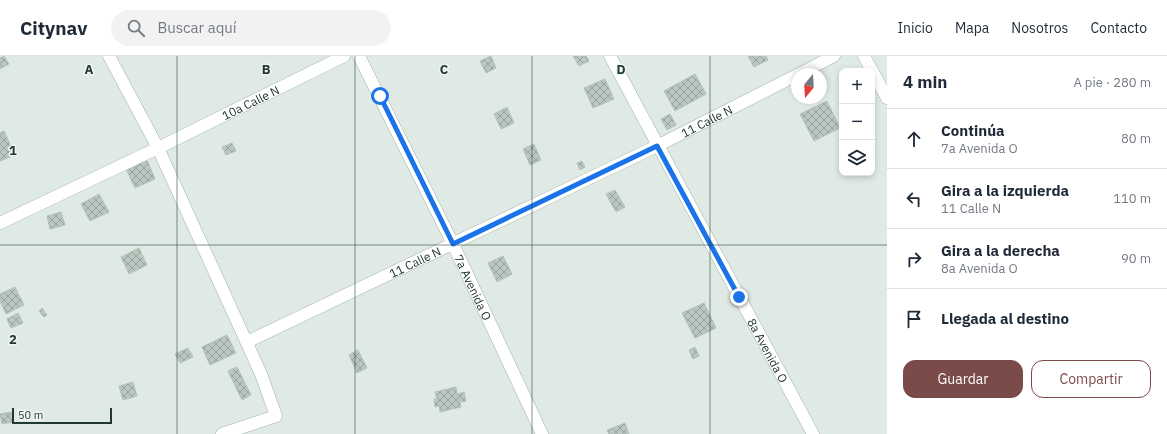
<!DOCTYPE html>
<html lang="es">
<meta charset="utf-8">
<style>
:root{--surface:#fff;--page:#f2f2f3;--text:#1f2937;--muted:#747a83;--line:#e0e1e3;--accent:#7a4b49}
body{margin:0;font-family:"IBM Plex Sans",sans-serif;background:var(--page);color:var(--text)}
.controls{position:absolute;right:12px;top:12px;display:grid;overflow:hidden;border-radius:8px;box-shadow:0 2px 6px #0003}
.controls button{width:36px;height:36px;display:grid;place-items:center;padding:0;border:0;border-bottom:1px solid var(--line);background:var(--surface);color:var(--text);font:20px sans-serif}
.compass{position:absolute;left:791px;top:12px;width:36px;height:36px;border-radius:50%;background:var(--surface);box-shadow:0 2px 6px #0003;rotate:198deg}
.scale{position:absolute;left:12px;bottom:10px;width:100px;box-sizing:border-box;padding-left:4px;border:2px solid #223931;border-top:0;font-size:11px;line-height:14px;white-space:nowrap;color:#223931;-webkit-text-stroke:3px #f0f7f3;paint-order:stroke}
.stop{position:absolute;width:12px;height:12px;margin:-9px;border:3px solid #1a73e8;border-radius:50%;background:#fff}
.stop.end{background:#1a73e8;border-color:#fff;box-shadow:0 1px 4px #0008}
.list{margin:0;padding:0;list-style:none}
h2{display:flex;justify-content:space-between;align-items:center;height:52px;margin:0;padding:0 16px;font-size:17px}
h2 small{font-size:13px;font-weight:400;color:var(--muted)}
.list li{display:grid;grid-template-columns:26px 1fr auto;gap:12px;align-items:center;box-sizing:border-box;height:60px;padding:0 16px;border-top:1px solid var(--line)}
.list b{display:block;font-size:15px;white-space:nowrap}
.list p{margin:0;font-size:13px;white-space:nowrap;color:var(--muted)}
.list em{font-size:13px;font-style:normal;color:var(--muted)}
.actions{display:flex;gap:8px;padding:12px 16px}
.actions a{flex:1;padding:9px 0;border:1px solid var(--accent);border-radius:12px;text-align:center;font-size:14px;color:var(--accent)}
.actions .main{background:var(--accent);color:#fff}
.icon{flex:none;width:22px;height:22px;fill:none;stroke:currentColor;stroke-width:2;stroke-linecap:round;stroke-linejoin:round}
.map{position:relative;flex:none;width:887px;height:378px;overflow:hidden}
header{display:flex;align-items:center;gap:24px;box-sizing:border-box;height:56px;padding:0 20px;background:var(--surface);border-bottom:1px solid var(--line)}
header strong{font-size:19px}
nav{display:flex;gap:22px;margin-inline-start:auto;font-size:14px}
.search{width:280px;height:36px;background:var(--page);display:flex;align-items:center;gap:10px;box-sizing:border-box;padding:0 14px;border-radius:22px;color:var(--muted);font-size:15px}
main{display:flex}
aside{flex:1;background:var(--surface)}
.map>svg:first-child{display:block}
.building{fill:url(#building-cross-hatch);stroke:#b3c3bb}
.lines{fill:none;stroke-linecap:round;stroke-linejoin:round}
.minor-casing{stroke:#a3b1ab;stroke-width:13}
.minor{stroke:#fff;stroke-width:12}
.route{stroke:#1a73e8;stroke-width:5}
.grid{fill:none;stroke:#223931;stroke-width:1;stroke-opacity:0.55}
.labels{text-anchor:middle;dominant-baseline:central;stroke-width:3;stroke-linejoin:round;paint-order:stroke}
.street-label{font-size:12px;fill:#223931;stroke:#f0f7f3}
.grid-label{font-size:13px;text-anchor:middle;font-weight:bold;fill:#223931;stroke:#f0f7f3;stroke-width:3;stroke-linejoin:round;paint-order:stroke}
</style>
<header>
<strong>Citynav</strong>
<div class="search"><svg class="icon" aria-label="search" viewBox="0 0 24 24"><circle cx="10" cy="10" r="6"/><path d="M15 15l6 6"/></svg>Buscar aquí</div>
<nav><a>Inicio</a><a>Mapa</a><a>Nosotros</a><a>Contacto</a></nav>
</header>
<main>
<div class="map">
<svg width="887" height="378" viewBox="0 0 887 378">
<defs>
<pattern id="building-cross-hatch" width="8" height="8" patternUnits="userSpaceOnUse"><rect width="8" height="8" fill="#b9c7c0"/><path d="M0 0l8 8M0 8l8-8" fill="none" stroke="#96a39d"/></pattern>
</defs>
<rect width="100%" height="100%" fill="#e0eae5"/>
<path class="building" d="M4,0L9,8L0,13V2Z
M491,0L496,12L486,17L480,5Z
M573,0H586L589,5L579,10Z
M748,0H766L768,4L754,11Z
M695,18L706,38L675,55L664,35Z
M605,23L614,43L593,52L584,32Z
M827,45L840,72L814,85L800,58Z
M507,51L514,67L501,73L494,58Z
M670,58L676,69L667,74L661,63Z
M4,75L15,99L0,105V77Z
M232,87L236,95L226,99L222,91Z
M534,88L541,104L530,109L523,93Z
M147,104L155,123L135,132L126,113Z
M582,105L585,111L580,114L577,107Z
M615,134L625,151L616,156L606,138Z
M99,138L109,156L90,165L81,148Z
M61,156L65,169L50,173L47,160Z
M139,192L147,209L129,218L121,201Z
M503,200L512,218L497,226L488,207Z
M15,231L24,249L6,258L0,245V238Z
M704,247L716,272L695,282L682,257Z
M42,252L47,259L44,261L39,255Z
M18,257L23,267L11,272L7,263Z
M227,279L236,297L210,309L202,291Z
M695,291L699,300L693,303L689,294Z
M188,292L193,301L180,307L175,298Z
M358,294L367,312L357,317L349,299Z
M237,311L251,339L242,344L228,315Z
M133,326L137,340L123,344L119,330Z
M456,331L457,338L464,336L466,345L460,346L461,351L440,356L439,350L435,351L434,343H437L435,336Z
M11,356L13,366L2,368L0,358Z
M625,367L629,378H609L607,374Z"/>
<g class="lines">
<g class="minor-casing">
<g id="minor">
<path d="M109,0L158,92L261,318L276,360L222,378"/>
<path id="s1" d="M359,0L453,188L542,378"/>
<path id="s2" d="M610,0L813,378"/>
<path d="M864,0L887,42"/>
<path d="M799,18L834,0"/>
<path id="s3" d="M0,167L158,92L344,0"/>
<path id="s4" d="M247,286L657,90L797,19"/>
</g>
</g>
<use href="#minor" class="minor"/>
</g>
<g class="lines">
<path class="route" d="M380,40L453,188L657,90L739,241"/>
</g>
<path class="grid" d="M177,0V378M355,0V378M532,0V378M710,0V378M0,189H887"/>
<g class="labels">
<g class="street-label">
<text stroke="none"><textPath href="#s3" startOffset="278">10a Calle N</textPath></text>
<text stroke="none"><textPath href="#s4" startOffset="510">11 Calle N</textPath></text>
<text stroke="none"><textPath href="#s4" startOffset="186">11 Calle N</textPath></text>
<text stroke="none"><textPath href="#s1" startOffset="258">7a Avenida O</textPath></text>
<text stroke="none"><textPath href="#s2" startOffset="334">8a Avenida O</textPath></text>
</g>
</g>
<g class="grid-label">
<text x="89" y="18">A</text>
<text x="266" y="18">B</text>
<text x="444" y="18">C</text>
<text x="621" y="18">D</text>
<text x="13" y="99">1</text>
<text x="13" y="288">2</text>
</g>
</svg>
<div class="controls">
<button>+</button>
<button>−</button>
<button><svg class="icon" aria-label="layers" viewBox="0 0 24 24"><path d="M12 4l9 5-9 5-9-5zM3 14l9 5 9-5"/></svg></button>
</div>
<svg class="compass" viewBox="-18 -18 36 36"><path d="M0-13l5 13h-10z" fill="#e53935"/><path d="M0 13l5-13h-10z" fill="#747a83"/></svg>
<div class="scale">50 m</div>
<div class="stop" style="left:380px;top:40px"></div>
<div class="stop end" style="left:739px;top:241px"></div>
</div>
<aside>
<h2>4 min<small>A pie · 280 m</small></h2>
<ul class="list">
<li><svg class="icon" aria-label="ahead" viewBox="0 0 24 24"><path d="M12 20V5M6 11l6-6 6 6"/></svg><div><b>Continúa</b><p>7a Avenida O</p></div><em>80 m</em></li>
<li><svg class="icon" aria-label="left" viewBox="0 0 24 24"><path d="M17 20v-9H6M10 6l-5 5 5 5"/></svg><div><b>Gira a la izquierda</b><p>11 Calle N</p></div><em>110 m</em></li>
<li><svg class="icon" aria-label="right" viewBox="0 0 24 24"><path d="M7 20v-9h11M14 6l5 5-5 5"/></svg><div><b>Gira a la derecha</b><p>8a Avenida O</p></div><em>90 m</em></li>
<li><svg class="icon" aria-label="arrive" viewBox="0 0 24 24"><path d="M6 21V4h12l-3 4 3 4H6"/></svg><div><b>Llegada al destino</b></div></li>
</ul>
<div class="actions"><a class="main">Guardar</a><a>Compartir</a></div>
</aside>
</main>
